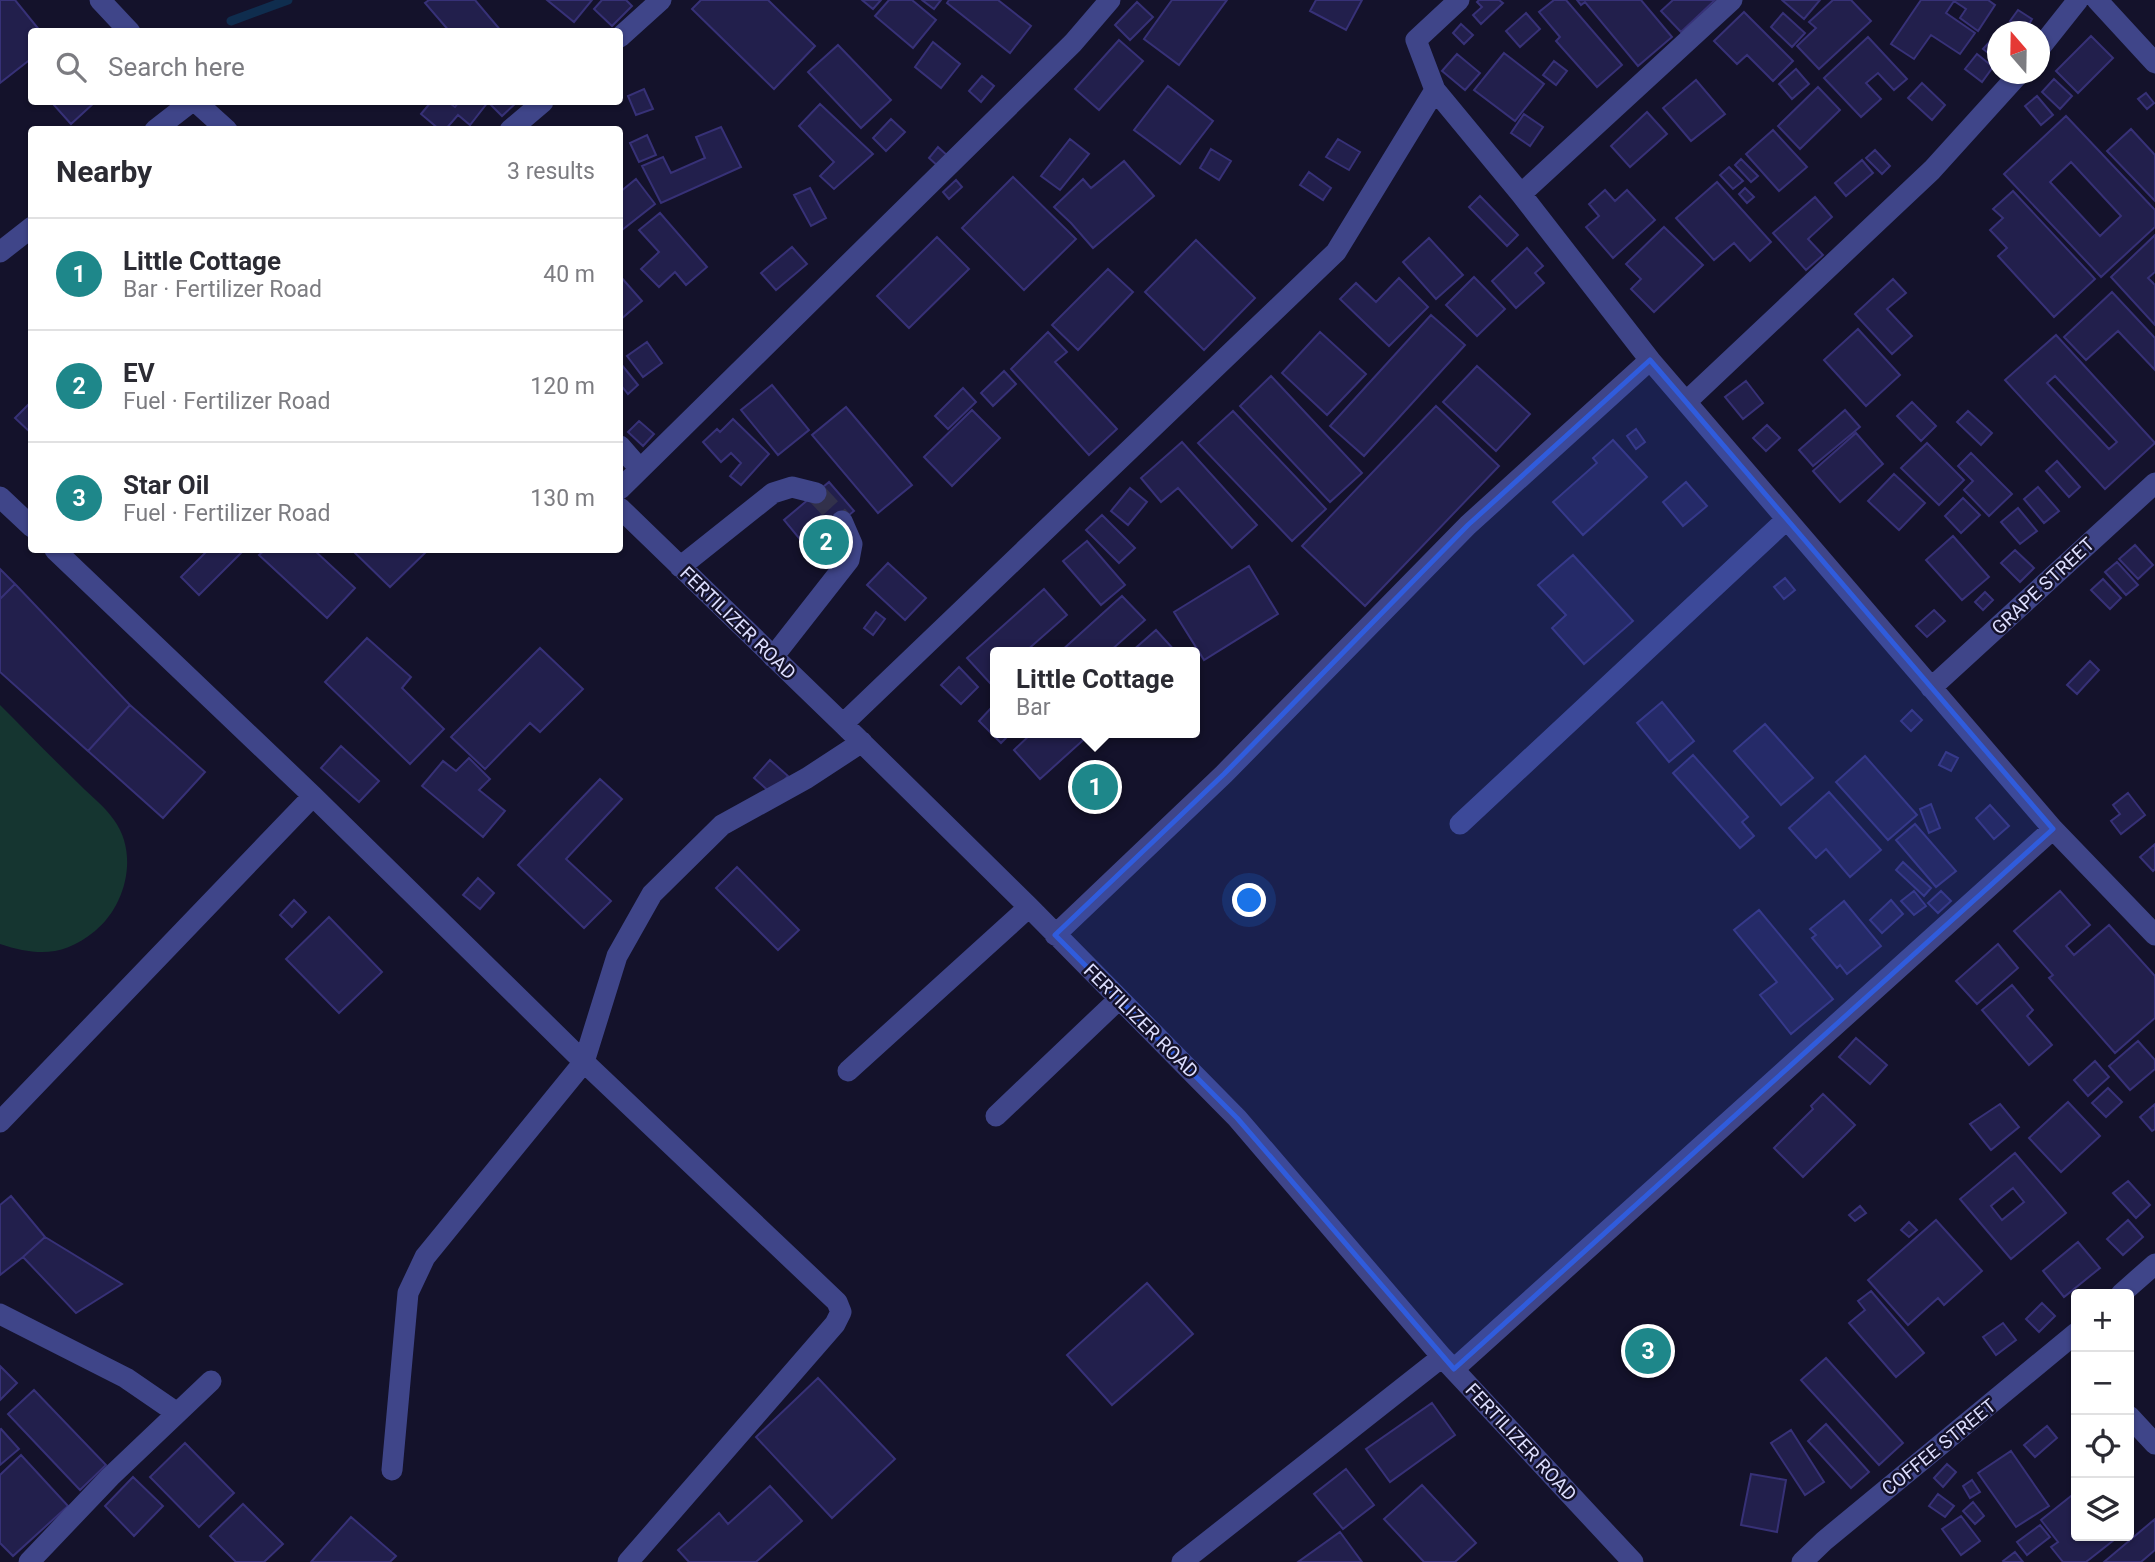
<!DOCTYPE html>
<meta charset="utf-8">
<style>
:root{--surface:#fff;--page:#f2f2f3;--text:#2b2b33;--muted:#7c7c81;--line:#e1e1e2;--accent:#1e878a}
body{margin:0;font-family:Roboto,sans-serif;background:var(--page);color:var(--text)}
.controls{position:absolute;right:21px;bottom:21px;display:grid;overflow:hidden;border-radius:7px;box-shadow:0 2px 5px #0004}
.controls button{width:63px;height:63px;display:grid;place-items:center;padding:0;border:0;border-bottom:2px solid var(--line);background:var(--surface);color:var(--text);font:35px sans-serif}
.compass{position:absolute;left:1987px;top:21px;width:63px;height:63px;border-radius:50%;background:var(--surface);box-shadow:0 2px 5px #0004;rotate:340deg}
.you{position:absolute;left:1250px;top:901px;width:24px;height:24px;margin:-18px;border:5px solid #fff;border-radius:50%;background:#1a73e8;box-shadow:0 0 0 10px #1a73e833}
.badge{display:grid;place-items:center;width:46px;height:46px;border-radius:50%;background:var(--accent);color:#fff;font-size:23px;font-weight:700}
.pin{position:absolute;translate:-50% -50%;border:4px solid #fff;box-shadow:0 2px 7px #0006}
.popup{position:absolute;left:990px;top:647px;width:210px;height:91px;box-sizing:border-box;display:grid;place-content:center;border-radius:7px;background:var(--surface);filter:drop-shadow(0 2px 5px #0005);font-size:23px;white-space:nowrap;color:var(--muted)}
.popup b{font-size:26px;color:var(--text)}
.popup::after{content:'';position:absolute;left:50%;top:100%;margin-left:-14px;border:14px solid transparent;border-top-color:var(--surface)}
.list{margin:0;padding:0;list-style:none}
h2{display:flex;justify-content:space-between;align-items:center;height:91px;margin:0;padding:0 28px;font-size:30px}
h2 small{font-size:23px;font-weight:400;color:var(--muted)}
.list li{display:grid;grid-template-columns:46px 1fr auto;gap:21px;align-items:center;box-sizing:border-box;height:112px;padding:0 28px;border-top:2px solid var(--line)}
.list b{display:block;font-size:26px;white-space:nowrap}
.list p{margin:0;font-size:23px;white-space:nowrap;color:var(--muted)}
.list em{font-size:23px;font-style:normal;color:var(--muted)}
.icon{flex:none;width:38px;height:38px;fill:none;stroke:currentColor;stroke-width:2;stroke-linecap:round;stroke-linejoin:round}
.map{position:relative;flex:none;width:2155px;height:1562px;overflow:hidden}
.search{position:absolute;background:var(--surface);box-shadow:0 2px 5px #0004;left:28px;top:28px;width:595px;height:77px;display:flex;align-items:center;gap:18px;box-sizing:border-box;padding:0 24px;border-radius:7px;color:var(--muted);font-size:26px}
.panel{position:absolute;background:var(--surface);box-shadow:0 2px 5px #0004;left:28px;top:126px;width:595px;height:427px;border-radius:7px}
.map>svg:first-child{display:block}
.green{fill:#153530}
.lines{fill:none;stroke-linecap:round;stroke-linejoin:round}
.stream{stroke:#0f2d4e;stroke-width:9}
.building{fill:#221f4c;stroke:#373177;stroke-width:2;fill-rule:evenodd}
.minor-tunnel{stroke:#32314b;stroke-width:21;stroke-dasharray:21 10;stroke-linecap:butt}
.minor{stroke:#3f4589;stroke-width:21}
.marked{fill:#305cdc;fill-opacity:0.2;stroke:#305cdc;stroke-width:5;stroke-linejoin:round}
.labels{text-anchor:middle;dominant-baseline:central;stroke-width:5;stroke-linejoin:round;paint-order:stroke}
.street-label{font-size:19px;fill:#dddefe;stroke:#14122b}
</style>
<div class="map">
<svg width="2155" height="1562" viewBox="0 0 2155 1562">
<rect width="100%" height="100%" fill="#14122b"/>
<path class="green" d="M0,705C27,732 53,759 80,785C91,796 105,807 114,820C139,854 126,906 95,931C63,957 37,956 0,944Z"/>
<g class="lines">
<path class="stream" d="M231,21L288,0"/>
</g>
<path class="building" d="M0,0H15L41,32H32V58L0,83Z
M429,0H475L502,32H450L425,3Z
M547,0H592L574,22Z
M602,0H626L632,6L612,26L594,9Z
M701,0H768L815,46L774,89L692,9Z
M862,0H881L873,9Z
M889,0H912L936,20L913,48L875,16Z
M922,0H941L934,9Z
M949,0H998L1031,26L1010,53L947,3Z
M1172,0H1227L1179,65L1144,39Z
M1316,0H1362L1346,30L1310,11Z
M1479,0H1499L1503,3L1481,24L1473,15L1482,7L1477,2Z
M1554,0H1566L1622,65L1597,87L1556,41L1560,37L1539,12Z
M1577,0H1641L1672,37L1638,66L1585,2L1581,5Z
M1673,0H1715L1681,32L1661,11Z
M1782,0H1820L1804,19Z
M1833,0H1851L1871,21L1819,69L1797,46L1816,28L1809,22Z
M1921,0H1988L1995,5L1978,31L1960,18L1966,9L1954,1L1946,13L1975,33L1960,54L1931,35L1914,59L1891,44Z
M1137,2L1153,17L1130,40L1115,25Z
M2018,10L2032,19L2025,31L2010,21Z
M1744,12L1793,61L1773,81L1747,55L1737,64L1714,41Z
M1526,13L1540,29L1520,47L1506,31Z
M1783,13L1805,33L1792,47L1771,27Z
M1461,24L1473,35L1464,44L1453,33Z
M1996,35L1997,36V60L1983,49Z
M2091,36L2113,58L2078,93L2056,71Z
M1868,37L1907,79L1894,90L1878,73L1866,83L1881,99L1861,117L1824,78Z
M1119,40L1143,61L1099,110L1075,89Z
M933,42L960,64L941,88L915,67Z
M838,45L891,100L861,128L808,72Z
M1504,53L1544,84L1515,121L1474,90Z
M1457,54L1480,73L1465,90L1442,71Z
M1977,54L1993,67L1982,82L1965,69Z
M1554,61L1567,71L1556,85L1543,75Z
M1796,69L1809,84L1792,99L1779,84Z
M982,76L994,86L981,102L969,91Z
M2054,79L2072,96L2060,109L2042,92Z
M1696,80L1725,114L1691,141L1663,108Z
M1922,83L1945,105L1932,120L1908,98Z
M1168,86L1213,121L1180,164L1134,130Z
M1818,87L1840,110L1800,149L1778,126Z
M644,89L653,109L636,115L628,96Z
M2146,93L2154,103L2147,109L2138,99Z
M2037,96L2053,115L2041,125L2025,106Z
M56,102H95L71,124L53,104Z
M431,102H448L455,107L459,102H488L470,125L458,115L445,130H440L421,114Z
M491,102H517L502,116L489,103Z
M820,104L873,154L834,189L820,176L834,162L799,126Z
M1647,112L1667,134L1630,167L1611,146Z
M1524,114L1543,127L1530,146L1511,133Z
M2066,116L2155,210V227L2101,277L2004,174ZM2071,162L2121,216L2100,236L2050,182Z
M891,119L905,132L886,151L873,138Z
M721,127L741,167L661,203L642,166L663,157L671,173L705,158L696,137Z
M2131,129L2155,155V201L2107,151Z
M1773,130L1807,167L1779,191L1746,154Z
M647,135L656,155L639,162L630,143Z
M1070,139L1089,154L1060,190L1041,176Z
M1338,139L1360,152L1349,170L1326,157Z
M938,147L949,157L939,167L929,158Z
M1211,149L1231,161L1219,180L1200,168Z
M1875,150L1890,166L1882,174L1866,158Z
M1741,159L1758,176L1751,182L1735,165Z
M1862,160L1873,173L1846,196L1835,183Z
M1124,161L1154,196L1093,248L1071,223L1054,207L1083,179L1091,188Z
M1729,167L1743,181L1733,189L1720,175Z
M1309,172L1331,188L1323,200L1300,185Z
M1013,177L1076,239L1024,290L962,228Z
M636,179L655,204L622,230L620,227V192Z
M956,180L962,187L949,199L943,192Z
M1717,182L1771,242L1750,261L1734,243L1714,260L1676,218Z
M810,188L826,218L811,226L794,195Z
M1745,188L1754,197L1747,203L1739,194Z
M1605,190L1615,201L1627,190L1655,220L1613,258L1586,227L1599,216L1589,204Z
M2013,191L2095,279L2054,317L1998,256L2007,248L1990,230L2003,218L1993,209Z
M1480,196L1518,235L1507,246L1469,207Z
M1815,197L1832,217L1808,239L1823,255L1806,270L1773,233Z
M660,213L707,267L686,285L675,272L659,287L641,269L659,252L639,230Z
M1664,227L1703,265L1654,312L1631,289L1641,279L1626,264Z
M2155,235V272L2148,278L2155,285V325L2111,277Z
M937,237L969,269L909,328L877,296Z
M1429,238L1463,275L1436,299L1403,262Z
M1196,240L1255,298L1204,350L1145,292Z
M792,247L807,264L776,290L761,273Z
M1527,248L1543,266L1535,273L1544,283L1516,308L1492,281Z
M1108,269L1133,292L1078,350L1052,325Z
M620,276L642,301L620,320Z
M1474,277L1505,309L1477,336L1446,305Z
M1399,278L1428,307L1389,346L1340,299L1356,283L1376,302Z
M1893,279L1906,293L1887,309L1912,336L1892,354L1855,314Z
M2112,292L2155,338V370L2118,331L2086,360L2064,337Z
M1431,315L1465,345L1364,456L1330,426Z
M1858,329L1900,375L1866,406L1824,360Z
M1048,332L1067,352L1055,362L1117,429L1089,455L1011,369Z
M1320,332L1366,374L1327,415L1282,373Z
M2056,335L2155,443L2105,489L2005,380ZM2055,376L2117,442L2109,449L2047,383Z
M647,342L662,363L643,377L627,356Z
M621,364L638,385L628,394L620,384Z
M1477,366L1530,414L1496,451L1443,402Z
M1004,371L1016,384L993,406L981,393Z
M1271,376L1362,473L1330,502L1240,406Z
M1746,381L1763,403L1743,419L1725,397Z
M772,385L809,430L778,455L741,410Z
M963,388L976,402L948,429L935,416Z
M32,401V434L15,418Z
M1912,402L1936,426L1921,441L1897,416Z
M1436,406L1499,466L1365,606L1302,546Z
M846,407L912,485L878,513L812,435Z
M972,410L1000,438L952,486L924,457Z
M1845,410L1860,427L1813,466L1799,450Z
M1233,411L1326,509L1292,541L1198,443Z
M1968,411L1992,433L1981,445L1957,422Z
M733,419L769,454L741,485L730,476L741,463L731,453L721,462L703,442L717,429L720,432Z
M639,421L654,434L643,446L628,432Z
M1767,425L1780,438L1766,451L1753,438Z
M1636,429L1645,442L1636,449L1627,436Z
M1856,433L1883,464L1840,502L1813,471Z
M1613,440L1647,477L1583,535L1553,502L1597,463L1593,458Z
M1182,442L1257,525L1232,548L1178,488L1161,502L1141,478Z
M1927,443L1964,480L1939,505L1901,468Z
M1971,453L2012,494L1989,516L1964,490L1973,481L1958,466Z
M2057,461L2080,487L2069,497L2046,471Z
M1894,474L1925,503L1899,530L1868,501Z
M829,482L854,511L808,549L784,520Z
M1686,482L1707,506L1683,526L1663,502Z
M2038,487L2059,511L2044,523L2024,499Z
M1130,488L1147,502L1128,525L1111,511Z
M1963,498L1980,515L1961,533L1945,516Z
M2018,508L2037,531L2020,544L2001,522Z
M1102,515L1135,548L1119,563L1086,530Z
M1953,536L1989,577L1962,600L1926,560Z
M1087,541L1125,585L1101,605L1063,561Z
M2135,545L2153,565L2138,579L2119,559Z
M208,550H244L199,595L181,577Z
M265,550H314L355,588L327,618L259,555Z
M352,550H428L390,587Z
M2015,550L2034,568L2020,582L2001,563Z
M1573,555L1633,621L1584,664L1552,628L1566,615L1538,585Z
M2117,562L2138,585L2126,595L2105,572Z
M888,563L926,598L905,620L867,585Z
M1249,566L1278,614L1204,660L1174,612Z
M0,569L15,584L0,599Z
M1785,578L1795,590L1784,599L1774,587Z
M2103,579L2121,598L2110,609L2091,590Z
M15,584L130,705L88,751L0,672V599Z
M1044,589L1067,615L1025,652H995V678L990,683L967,658Z
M1985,592L1993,600L1983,610L1975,602Z
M1122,596L1145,620L1109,652H1060Z
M1934,610L1945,621L1927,637L1916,626Z
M876,612L885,619L873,635L864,628Z
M1156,630L1176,652H1131Z
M367,638L411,677L402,688L444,729L410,764L325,682Z
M540,648L583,689L540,732L530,723L485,769L451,737Z
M2090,661L2099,670L2077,694L2067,685Z
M959,667L978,687L961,704L941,685Z
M1662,702L1694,741L1669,762L1637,723Z
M130,705L205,772L163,818L88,751Z
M992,707L995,710V733H1011L1001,743L979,721Z
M1912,710L1922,720L1911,731L1901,721Z
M1765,724L1813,778L1781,805L1734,751Z
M1032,733H1091L1040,779L1014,750Z
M341,746L379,781L359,802L321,768Z
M1946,752L1958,758L1951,771L1939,765Z
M1693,755L1748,817L1742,822L1754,836L1740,848L1673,773Z
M1865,756L1917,815L1888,840L1836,782Z
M469,758L490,779L479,790L505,811L483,837L422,786L443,761L456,771Z
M770,760L788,776L772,794L754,778Z
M600,779L622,799L566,859L611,901L584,928L518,865Z
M1829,792L1881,850L1850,877L1826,849L1816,858L1789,828Z
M2128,793L2145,815L2121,834L2111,821L2120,814L2113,805Z
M1931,804L1940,828L1929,833L1920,809Z
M1990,805L2009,826L1994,839L1976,818Z
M1915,824L1956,871L1936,887L1896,840Z
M2155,844V869L2153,871L2140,857Z
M1903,862L1931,888L1924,896L1896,870Z
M737,867L799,930L778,950L716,888Z
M478,878L494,893L480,909L463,895Z
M1914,891L1926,906L1914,915L1901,901Z
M1941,891L1951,901L1938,913L1928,903Z
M2060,891L2090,925L2066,946L2074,955L2109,925L2155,976V1018L2115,1053L2049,978L2053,975L2014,931Z
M294,900L306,912L292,927L280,915Z
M1891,900L1903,914L1882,933L1870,920Z
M1844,901L1881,946L1847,974L1840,965L1837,968L1812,938L1816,935L1810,929Z
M1759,910L1833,999L1791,1034L1760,995L1777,982L1734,930Z
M329,917L382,972L339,1013L286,959Z
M1998,944L2018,968L1977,1004L1956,981Z
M2012,985L2033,1010L2027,1016L2052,1045L2029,1065L1982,1010Z
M1856,1038L1887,1065L1870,1084L1839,1057Z
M2138,1041L2155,1060V1069L2130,1090L2109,1066Z
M2095,1061L2109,1077L2088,1096L2074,1080Z
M2108,1088L2122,1102L2106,1117L2092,1103Z
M1823,1094L1855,1125L1803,1177L1774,1148L1813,1109L1811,1106Z
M2068,1102L2100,1136L2061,1172L2029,1138Z
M2000,1104L2019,1127L1991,1150L1970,1124Z
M2155,1104V1129L2152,1131L2140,1117Z
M2015,1153L2066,1213L2011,1259L1960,1199ZM2013,1188L2024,1202L2002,1220L1991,1206Z
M2128,1181L2150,1205L2136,1218L2113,1193Z
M11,1196L45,1237L23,1257L0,1275V1205Z
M1860,1206L1866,1213L1855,1221L1849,1215Z
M1936,1220L1982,1271L1944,1305L1938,1298L1908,1325L1868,1280Z
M2128,1220L2143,1237L2123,1255L2107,1239Z
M1909,1222L1917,1230L1909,1237L1901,1230Z
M45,1237L122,1284L76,1313L23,1257Z
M2078,1242L2100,1268L2064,1297L2043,1271Z
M1147,1283L1193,1334L1112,1405L1067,1355Z
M1871,1291L1924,1353L1896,1377L1849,1323L1865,1310L1858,1301Z
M2042,1303L2055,1316L2039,1332L2026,1319Z
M2003,1323L2016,1340L1996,1355L1983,1337Z
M1826,1358L1903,1443L1879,1465L1801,1380Z
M0,1366L17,1383L0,1400Z
M818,1378L895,1459L832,1518L756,1437Z
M34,1390L106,1465L80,1490L8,1414Z
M1432,1403L1455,1435L1390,1482L1366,1449Z
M1826,1424L1869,1472L1851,1488L1808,1441Z
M2047,1426L2057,1438L2035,1457L2024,1445Z
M1,1429L19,1449L0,1465V1430Z
M1791,1430L1824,1482L1805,1495L1771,1443Z
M185,1443L234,1493L199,1527L150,1477Z
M2011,1451L2049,1506L2016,1527L1978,1473Z
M21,1455L68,1506L13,1556L0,1543V1475Z
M1947,1464L1956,1472L1943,1487L1934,1478Z
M1346,1469L1374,1505L1343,1529L1314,1494Z
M1751,1474L1786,1480L1777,1532L1741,1525Z
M133,1477L163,1506L134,1536L105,1506Z
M1972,1480L1980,1492L1970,1498L1963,1486Z
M1422,1485L1476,1543L1455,1562H1424L1384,1519Z
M770,1486L802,1521L756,1562H689L678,1550L719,1513L728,1524Z
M2076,1492V1536H2119L2086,1562H2063L2051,1547L2058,1542L2041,1520Z
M1938,1494L1954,1506L1945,1517L1929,1506Z
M1973,1502L1984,1516L1975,1524L1963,1511Z
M243,1504L283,1544L264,1562H236L210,1536Z
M1961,1516L1980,1541L1961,1555L1942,1529Z
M351,1517L396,1556L390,1562H311Z
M2155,1519V1550L2141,1562H2104Z
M2040,1525L2050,1537L2027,1555L2017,1542Z
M1340,1532L1362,1562H1298Z
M2015,1552L2023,1562H2004L2003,1561Z"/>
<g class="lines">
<path class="minor-tunnel" d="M816,493L842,521"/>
<path class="minor" d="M100,0L130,32
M2097,0L2155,63
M620,37L661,0
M2039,49L2078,0
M1435,90L1416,40L1459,0
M196,102L227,130
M155,130L191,102
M510,130L543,102
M1521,194L1732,0
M0,252L32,227
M1686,402L1932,170L2019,74
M620,446L640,469
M620,489L1073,43L1110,0
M0,497L32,527
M620,508L843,724L1029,907L1237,1118L1442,1357L1633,1562
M55,550L313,796L584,1062L837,1302L841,1312L835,1324L628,1562
M680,567L773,493L792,487L816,493
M773,657L849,560L852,544L842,521
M1931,688L2155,483
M843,724L1336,252L1435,90L1521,194L1650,360
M1460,824L1786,520
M1055,935L1224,774L1468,525L1650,360L2053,829
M848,1071L1029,907
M996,1116L1119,999
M0,1122L313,796
M2121,1294L2155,1264
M0,1314L126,1378L177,1413
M1454,1369L2053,829L2155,935
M2129,1416L2155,1444
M392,1470L408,1293L425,1257L584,1062L617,956L652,894L722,825L807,778L862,742
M29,1562L110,1477L211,1381
M1182,1562L1442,1357
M1802,1562L1824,1541L2076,1333"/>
</g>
<path class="marked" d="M1650,360L2053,829L1454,1369L1237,1118L1055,935L1224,774L1468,525Z"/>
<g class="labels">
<g class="street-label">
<text transform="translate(2043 586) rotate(-43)">GRAPE STREET</text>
<text transform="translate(738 623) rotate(44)">FERTILIZER ROAD</text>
<text transform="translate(1141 1021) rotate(45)">FERTILIZER ROAD</text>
<text transform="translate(1521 1442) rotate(47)">FERTILIZER ROAD</text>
<text transform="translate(1939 1447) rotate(-39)">COFFEE STREET</text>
</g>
</g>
</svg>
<div class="controls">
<button>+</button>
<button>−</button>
<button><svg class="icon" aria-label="locate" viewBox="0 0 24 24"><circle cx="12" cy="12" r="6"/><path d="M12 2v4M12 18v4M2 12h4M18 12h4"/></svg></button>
<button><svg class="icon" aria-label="layers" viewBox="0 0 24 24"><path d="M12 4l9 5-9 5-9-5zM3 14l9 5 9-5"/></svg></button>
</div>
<svg class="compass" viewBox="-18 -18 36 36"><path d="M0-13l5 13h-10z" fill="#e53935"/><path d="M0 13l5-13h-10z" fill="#7c7c81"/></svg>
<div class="you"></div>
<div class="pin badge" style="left:1095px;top:787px">1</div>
<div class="popup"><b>Little Cottage</b>Bar</div>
<div class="pin badge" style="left:826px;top:542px">2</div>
<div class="pin badge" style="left:1648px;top:1351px">3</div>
<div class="search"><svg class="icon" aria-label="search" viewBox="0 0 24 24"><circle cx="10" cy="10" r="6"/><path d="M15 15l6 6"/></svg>Search here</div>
<section class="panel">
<h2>Nearby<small>3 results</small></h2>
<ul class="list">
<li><span class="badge">1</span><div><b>Little Cottage</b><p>Bar · Fertilizer Road</p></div><em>40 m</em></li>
<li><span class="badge">2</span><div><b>EV</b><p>Fuel · Fertilizer Road</p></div><em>120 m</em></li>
<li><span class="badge">3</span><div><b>Star Oil</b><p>Fuel · Fertilizer Road</p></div><em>130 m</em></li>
</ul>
</section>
</div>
